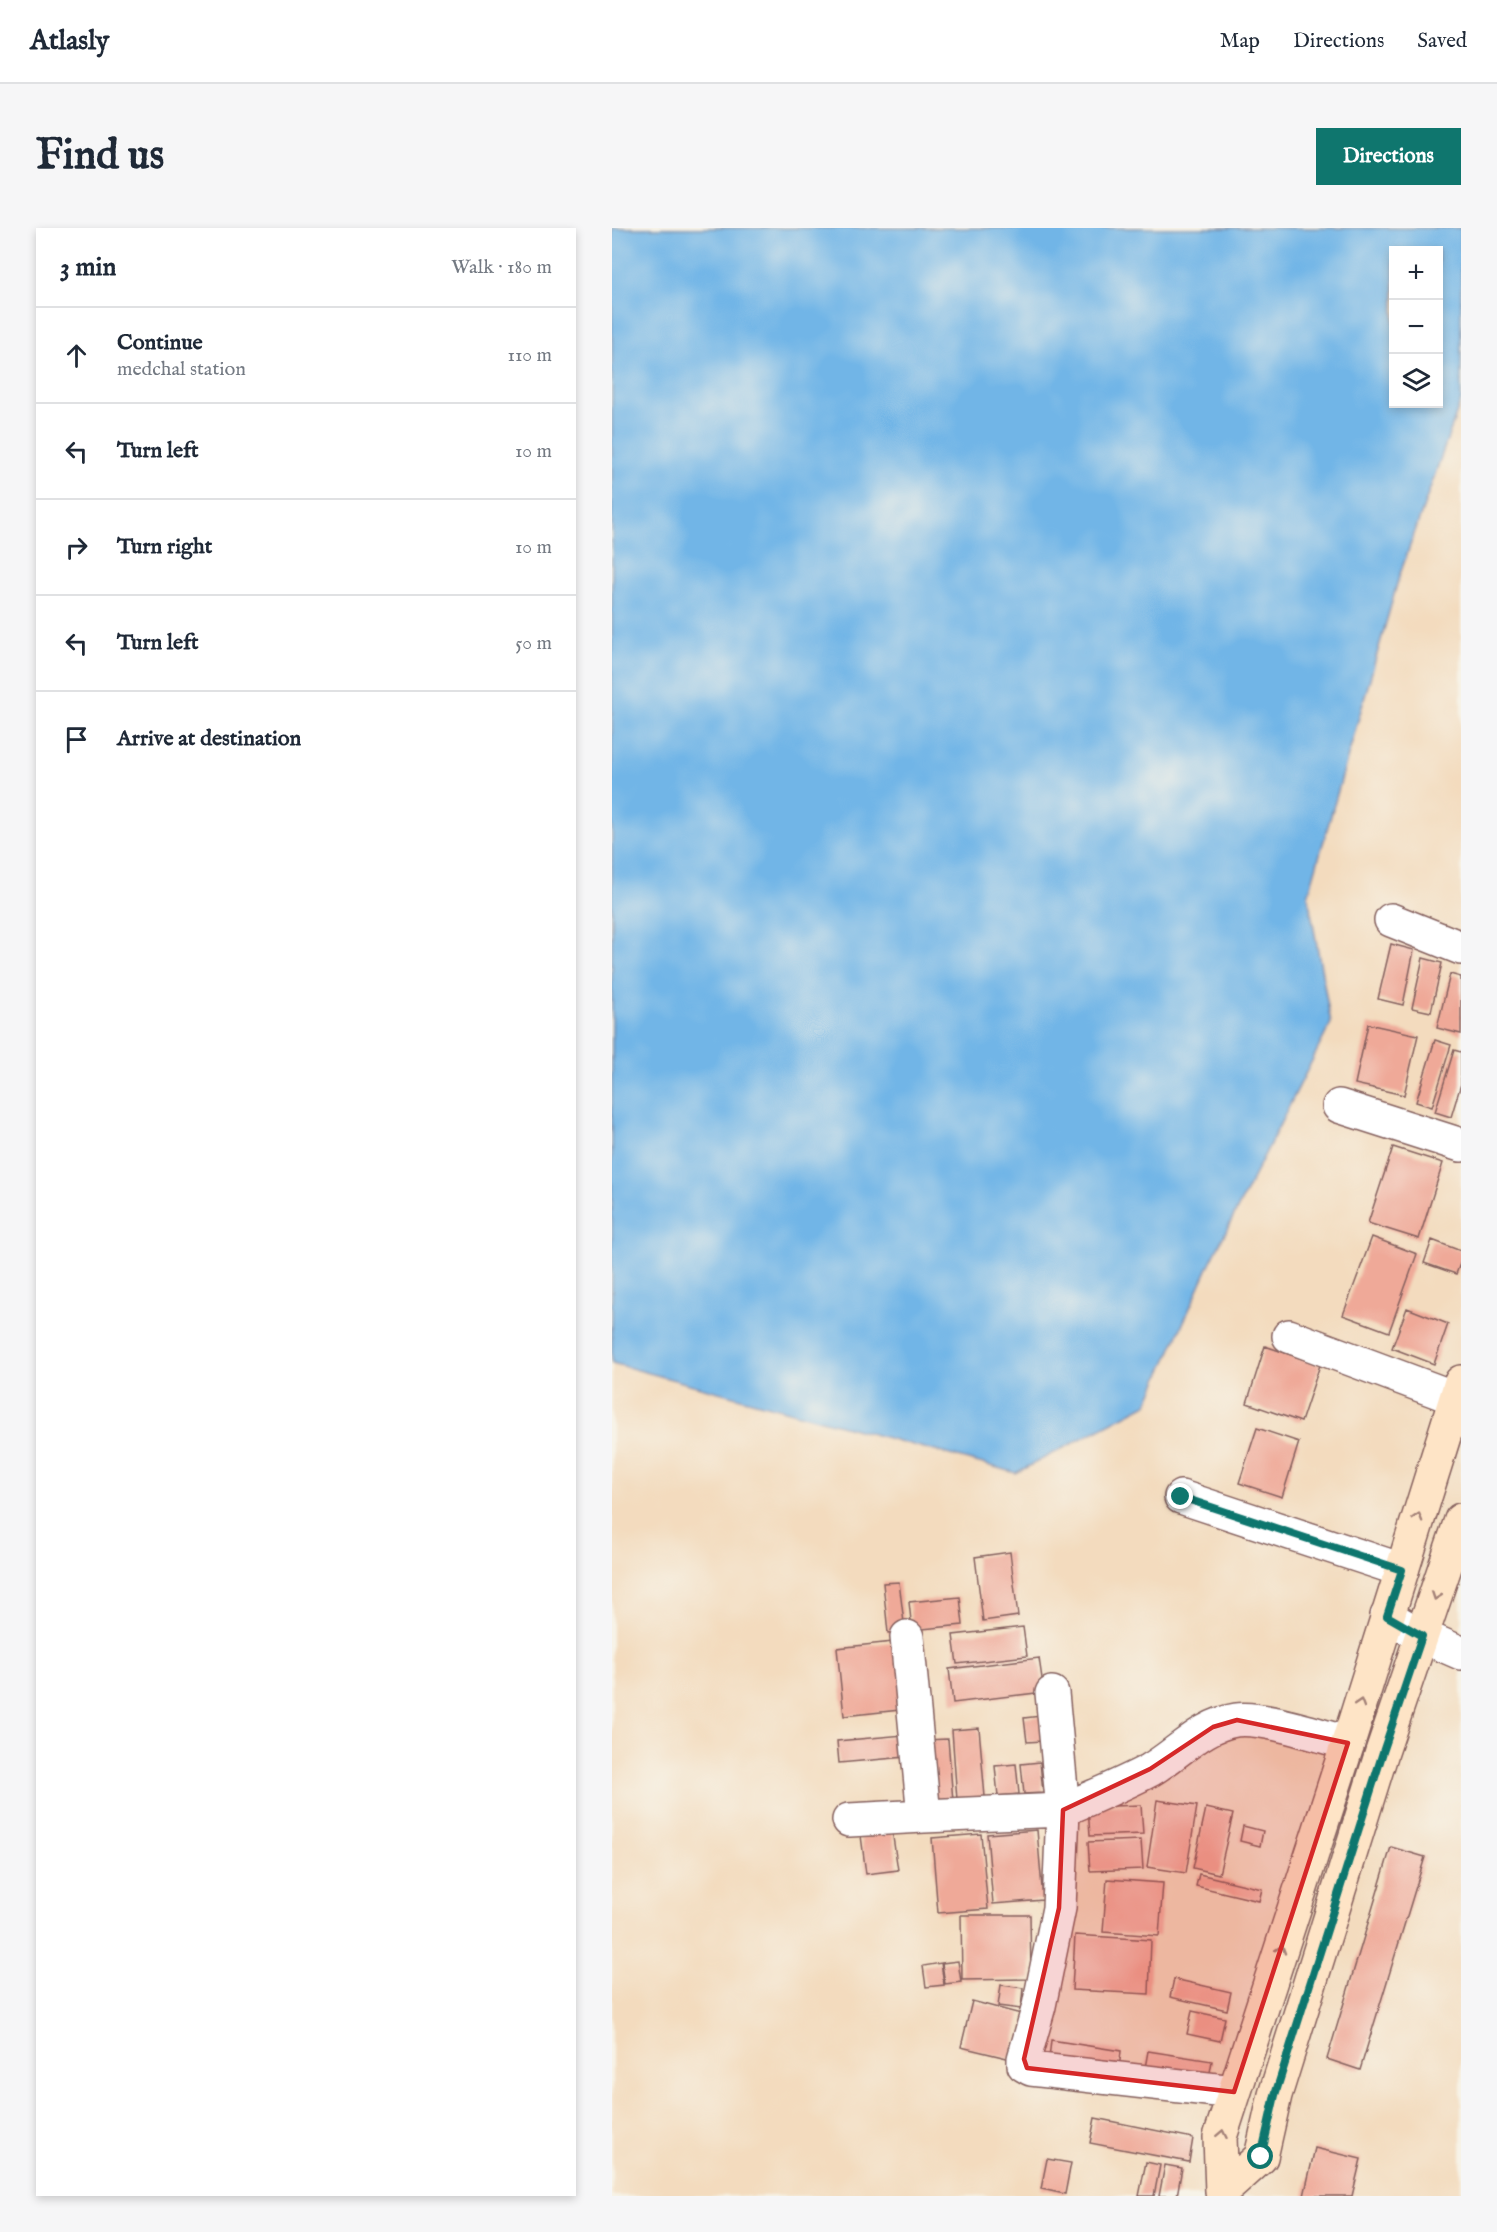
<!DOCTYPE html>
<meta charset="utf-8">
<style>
:root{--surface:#fff;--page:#f6f6f7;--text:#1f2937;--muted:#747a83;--line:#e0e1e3;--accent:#0f766e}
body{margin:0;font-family:"IM FELL English",serif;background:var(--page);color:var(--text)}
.controls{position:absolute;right:18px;top:18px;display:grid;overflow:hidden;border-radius:0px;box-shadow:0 3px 9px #0003}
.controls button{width:54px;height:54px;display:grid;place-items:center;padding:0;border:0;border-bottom:2px solid var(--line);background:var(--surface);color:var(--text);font:30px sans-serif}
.stop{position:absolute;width:18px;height:18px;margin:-14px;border:4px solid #0f766e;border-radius:50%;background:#fff}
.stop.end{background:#0f766e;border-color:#fff;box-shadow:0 2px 6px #0008}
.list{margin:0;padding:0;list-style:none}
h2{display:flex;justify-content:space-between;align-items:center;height:78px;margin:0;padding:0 24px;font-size:26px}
h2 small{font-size:20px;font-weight:400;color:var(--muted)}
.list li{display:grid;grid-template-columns:39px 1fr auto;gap:18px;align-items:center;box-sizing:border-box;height:96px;padding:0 24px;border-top:2px solid var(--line)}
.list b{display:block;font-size:22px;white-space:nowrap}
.list p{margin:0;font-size:20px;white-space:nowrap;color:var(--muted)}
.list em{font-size:20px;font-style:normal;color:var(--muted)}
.icon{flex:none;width:33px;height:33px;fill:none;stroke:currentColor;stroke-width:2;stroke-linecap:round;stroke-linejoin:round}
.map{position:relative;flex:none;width:849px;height:1968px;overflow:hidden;border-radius:0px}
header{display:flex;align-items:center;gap:36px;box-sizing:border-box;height:84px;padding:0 30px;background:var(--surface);border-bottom:2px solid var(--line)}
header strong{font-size:28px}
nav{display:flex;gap:33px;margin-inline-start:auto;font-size:21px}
.intro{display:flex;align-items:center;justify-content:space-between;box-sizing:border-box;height:144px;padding:0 36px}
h1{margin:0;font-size:42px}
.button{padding:15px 27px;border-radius:0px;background:var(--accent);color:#fff;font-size:21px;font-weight:700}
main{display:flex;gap:36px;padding:0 36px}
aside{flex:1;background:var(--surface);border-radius:0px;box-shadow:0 3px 9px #0003}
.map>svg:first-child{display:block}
.water{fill:#71b5e7;stroke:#5e6a89;stroke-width:1.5;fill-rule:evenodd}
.building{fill:#efa998}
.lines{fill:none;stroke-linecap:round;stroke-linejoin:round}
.street-casing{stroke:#85615e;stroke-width:36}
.secondary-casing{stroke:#85615e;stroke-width:36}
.street{stroke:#fff;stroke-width:33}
.secondary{stroke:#fee4c6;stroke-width:33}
.oneway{stroke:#a48278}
.route{stroke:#0f766e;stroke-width:8}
.marked{fill:#d62828;fill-opacity:0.2;stroke:#d62828;stroke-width:4.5;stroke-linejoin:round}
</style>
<header>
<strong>Atlasly</strong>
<nav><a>Map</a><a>Directions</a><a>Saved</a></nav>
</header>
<div class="intro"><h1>Find us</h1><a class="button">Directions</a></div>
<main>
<aside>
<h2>3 min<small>Walk · 180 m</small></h2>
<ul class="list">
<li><svg class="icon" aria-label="ahead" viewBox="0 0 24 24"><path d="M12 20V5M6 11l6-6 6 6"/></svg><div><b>Continue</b><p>medchal station</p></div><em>110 m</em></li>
<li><svg class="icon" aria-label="left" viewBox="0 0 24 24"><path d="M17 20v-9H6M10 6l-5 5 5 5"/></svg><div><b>Turn left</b></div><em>10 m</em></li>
<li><svg class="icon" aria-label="right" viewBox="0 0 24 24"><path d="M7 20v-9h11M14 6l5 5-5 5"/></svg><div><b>Turn right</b></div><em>10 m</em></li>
<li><svg class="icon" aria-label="left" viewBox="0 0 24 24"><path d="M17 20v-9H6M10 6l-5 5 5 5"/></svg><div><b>Turn left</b></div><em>50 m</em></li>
<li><svg class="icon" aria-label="arrive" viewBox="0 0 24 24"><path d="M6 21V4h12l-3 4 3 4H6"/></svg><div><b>Arrive at destination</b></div></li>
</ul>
</aside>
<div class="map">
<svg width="849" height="1968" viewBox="0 0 849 1968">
<rect width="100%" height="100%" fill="#f7f3e8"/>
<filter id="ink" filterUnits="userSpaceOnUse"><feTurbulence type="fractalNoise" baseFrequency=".0167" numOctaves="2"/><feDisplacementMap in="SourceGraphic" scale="12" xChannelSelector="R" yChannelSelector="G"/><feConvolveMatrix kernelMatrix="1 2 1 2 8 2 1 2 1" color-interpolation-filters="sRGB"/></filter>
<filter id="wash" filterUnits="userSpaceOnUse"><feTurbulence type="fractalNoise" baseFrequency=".008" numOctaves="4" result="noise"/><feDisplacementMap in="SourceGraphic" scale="24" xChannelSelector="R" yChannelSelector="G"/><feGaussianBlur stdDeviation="1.35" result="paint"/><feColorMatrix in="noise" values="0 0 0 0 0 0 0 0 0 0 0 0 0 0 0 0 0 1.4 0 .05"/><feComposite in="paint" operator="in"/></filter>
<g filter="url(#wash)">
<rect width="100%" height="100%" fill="#f3dbbe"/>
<path class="water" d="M0,0H849V172L787,349L696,668L719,795L598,1035L535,1176L404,1245L0,1135ZM782,22H826V176H782Z"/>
<g id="blocks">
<path class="building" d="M779,716L802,722L791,777L766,771Z
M811,730L830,735L819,784L800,780Z
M838,746L849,749V806L825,800Z
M756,796L806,807L792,867L743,856Z
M823,812L839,817L820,879L804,874Z
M842,822L849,824V856L839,889L823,884Z
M781,919L831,935L807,1011L756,995Z
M760,1009L805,1026L777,1104L731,1087Z
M820,1012L849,1023V1033L844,1046L812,1035Z
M795,1080L836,1096L822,1136L780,1120Z
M653,1118L708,1137L689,1194L635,1175Z
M645,1200L687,1214L670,1269L627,1255Z
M398,1324L406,1388L371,1393L363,1329Z
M287,1354L293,1403L276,1405L271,1355Z
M348,1369L351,1397L300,1402L297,1374Z
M411,1399L415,1428L345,1436L341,1407Z
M290,1413L297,1481L232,1488L225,1420Z
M427,1430L432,1464L341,1475L337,1441Z
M429,1488L431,1513L415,1514L412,1490Z
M367,1500L373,1569L345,1572L340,1502Z
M292,1507L294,1529L227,1535L225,1513Z
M336,1511L341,1573L318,1574L313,1512Z
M428,1534L431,1565L412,1566L409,1536Z
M404,1536L407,1566L386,1568L383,1538Z
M545,1572L585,1578L574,1645L535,1639Z
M529,1577L531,1606L478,1608L476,1579Z
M594,1580L621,1586L607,1646L581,1640Z
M279,1596L286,1642L254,1646L248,1600Z
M631,1598L651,1603L648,1618L628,1613Z
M425,1602L431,1672L381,1676L375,1606Z
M369,1606L376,1681L326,1685L320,1610Z
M529,1612L531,1641L478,1643L476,1614Z
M779,1619L813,1629L748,1842L715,1831Z
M587,1646L650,1661L647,1673L584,1658Z
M495,1651L551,1655L547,1708L491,1704Z
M349,1687H418L419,1751L350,1752Z
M463,1707L539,1712L537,1766L460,1762Z
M346,1733L349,1754L333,1756L330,1735Z
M329,1735L332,1757L314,1759L311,1738Z
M562,1751L619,1764L615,1782L558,1769Z
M389,1757L411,1760L409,1781L386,1778Z
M360,1773L409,1786L399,1831L349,1819Z
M580,1783L613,1790L608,1813L575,1806Z
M439,1812L509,1823L507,1842L437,1831Z
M536,1823L600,1833L597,1850L533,1840Z
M483,1890L581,1910L577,1934L478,1915Z
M703,1920L749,1931L740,1968H692Z
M435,1931L459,1935L453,1966L429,1961Z
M534,1934L548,1937L542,1968H527Z
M553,1937L570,1940L565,1968H547Z"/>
</g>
</g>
<g filter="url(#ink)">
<use href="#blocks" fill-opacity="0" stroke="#85615e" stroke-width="1.5"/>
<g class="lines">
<g class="street-casing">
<path id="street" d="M779,692L849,720
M727,878L849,917
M677,1108L843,1170
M569,1269L790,1342
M775,1388L810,1408L849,1425
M295,1409L312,1588L451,1582L447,1680L427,1778L412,1831V1837L419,1841L622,1864
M440,1465L451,1582C480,1569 510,1557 538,1542C567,1525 590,1497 624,1492C650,1488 708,1508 736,1515
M237,1592L312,1588"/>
</g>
<g class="secondary-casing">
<path id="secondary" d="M610,1964L608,1909L736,1515L849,1154
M610,1964L649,1929L663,1867L770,1524L849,1292"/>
</g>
<use href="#street" class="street"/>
<use href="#secondary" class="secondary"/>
</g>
<defs><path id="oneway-chevron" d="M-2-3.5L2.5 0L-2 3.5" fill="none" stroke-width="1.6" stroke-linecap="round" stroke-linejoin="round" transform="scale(1.5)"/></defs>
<g class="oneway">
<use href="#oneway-chevron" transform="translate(806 1289) rotate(-73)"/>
<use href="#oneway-chevron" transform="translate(824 1368) rotate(109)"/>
<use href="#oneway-chevron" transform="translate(748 1475) rotate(-73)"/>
<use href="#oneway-chevron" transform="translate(669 1721) rotate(-72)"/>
<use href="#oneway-chevron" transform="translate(610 1906) rotate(-79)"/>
</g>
</g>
<g class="lines" filter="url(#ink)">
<path class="route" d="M569,1269L790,1342L775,1388L810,1408L771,1524L663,1867L649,1929"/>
</g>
<path class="marked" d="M625,1492L736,1515L622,1864L415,1840L412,1831L447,1680L451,1582L538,1541L601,1499Z"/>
</svg>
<div class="controls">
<button>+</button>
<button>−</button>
<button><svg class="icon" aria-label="layers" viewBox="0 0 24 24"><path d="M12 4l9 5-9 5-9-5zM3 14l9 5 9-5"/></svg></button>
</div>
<div class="stop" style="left:649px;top:1929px"></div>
<div class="stop end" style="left:569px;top:1269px"></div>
</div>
</main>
